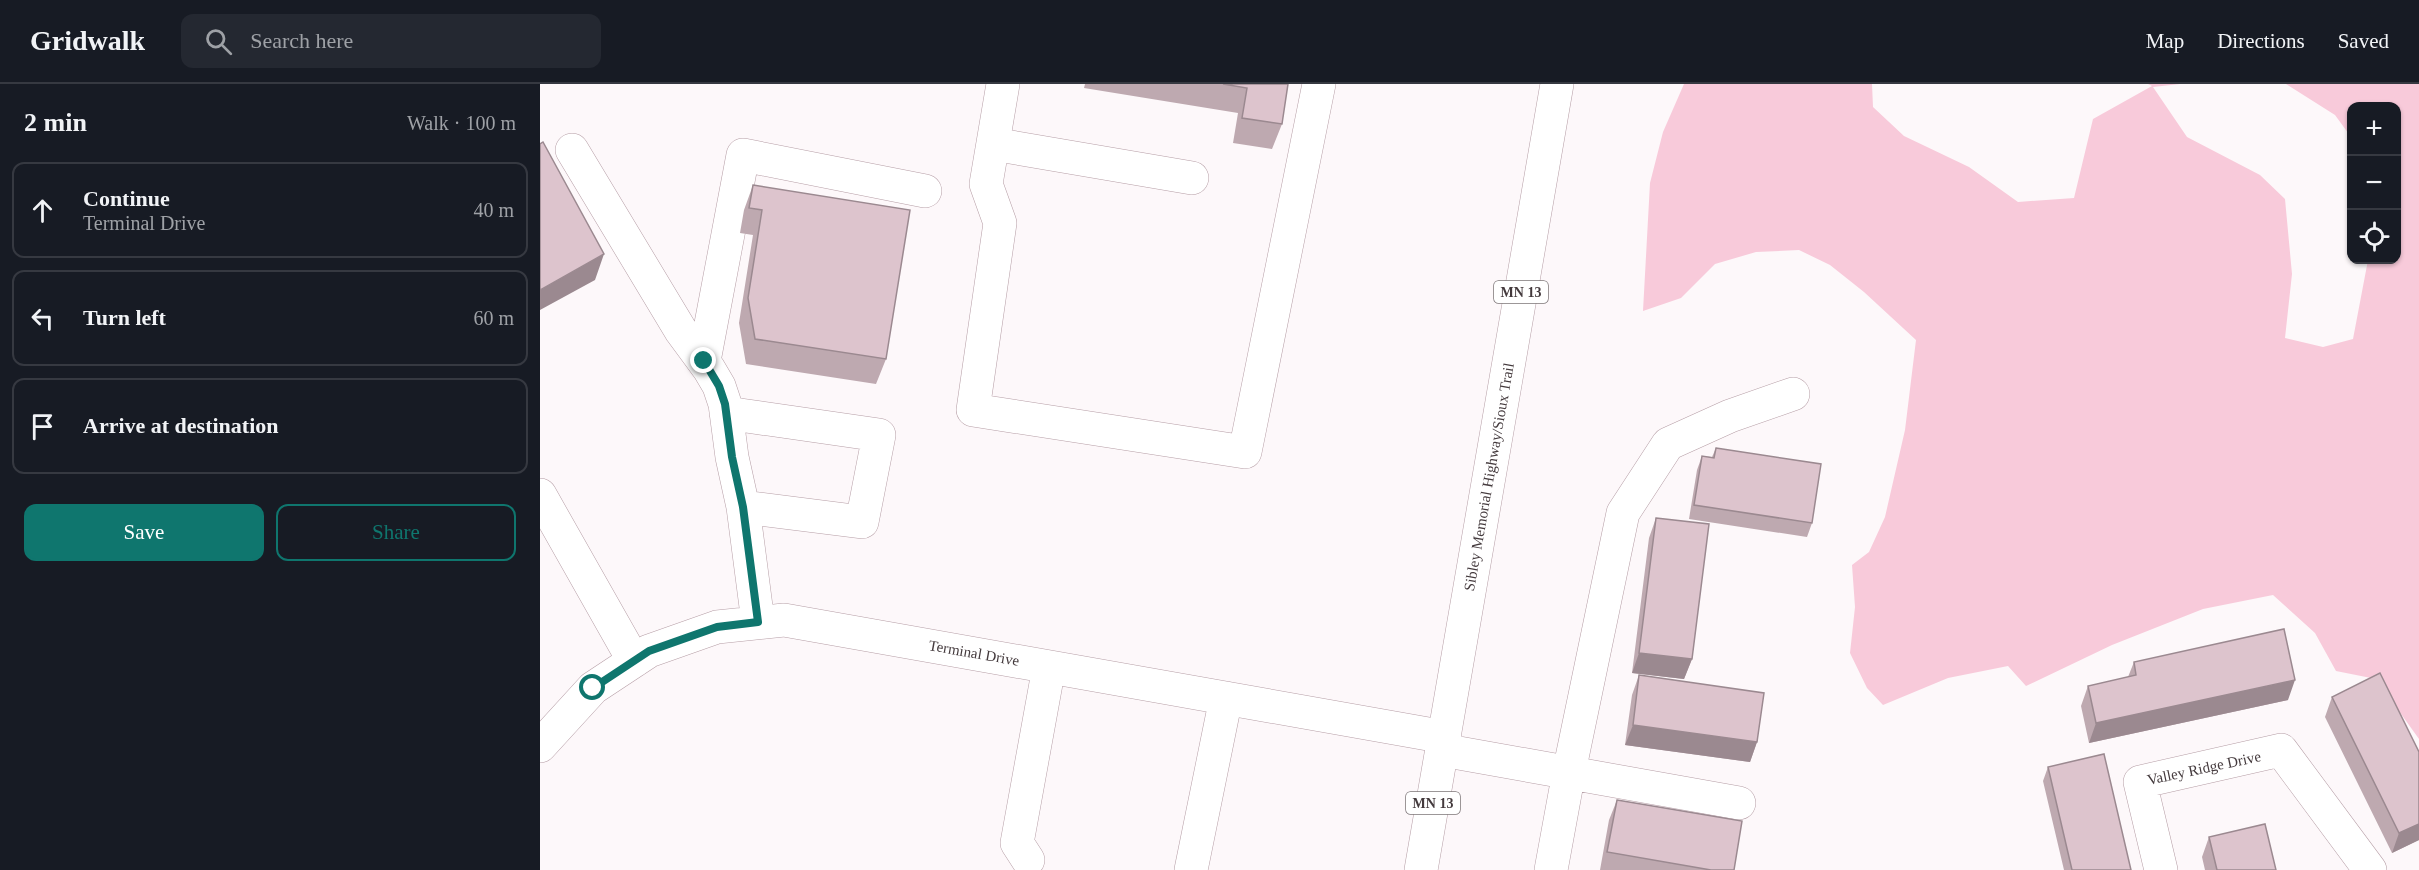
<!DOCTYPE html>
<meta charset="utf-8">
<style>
:root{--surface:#171b24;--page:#242831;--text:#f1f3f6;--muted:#9ea1a6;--line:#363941;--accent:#0f766e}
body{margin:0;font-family:"Times New Roman",serif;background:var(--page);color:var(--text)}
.controls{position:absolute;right:18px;top:18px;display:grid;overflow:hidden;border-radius:12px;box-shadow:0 2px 4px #0004}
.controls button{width:54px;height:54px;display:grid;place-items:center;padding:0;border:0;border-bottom:2px solid var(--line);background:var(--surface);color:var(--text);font:30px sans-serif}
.stop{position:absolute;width:18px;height:18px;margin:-14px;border:4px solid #0f766e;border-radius:50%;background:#fff}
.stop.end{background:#0f766e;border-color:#fff;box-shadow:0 2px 6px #0008}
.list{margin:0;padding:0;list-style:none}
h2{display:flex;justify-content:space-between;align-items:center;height:78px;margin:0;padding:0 24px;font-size:26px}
h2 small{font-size:20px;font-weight:400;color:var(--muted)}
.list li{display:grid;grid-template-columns:39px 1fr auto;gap:18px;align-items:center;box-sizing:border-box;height:96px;margin:0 12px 12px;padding:0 12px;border:2px solid var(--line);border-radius:12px}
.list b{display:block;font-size:22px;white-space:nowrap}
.list p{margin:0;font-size:20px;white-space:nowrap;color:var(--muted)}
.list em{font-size:20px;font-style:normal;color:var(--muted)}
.actions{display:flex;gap:12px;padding:18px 24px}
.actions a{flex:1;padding:14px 0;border:2px solid var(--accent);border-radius:12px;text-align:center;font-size:21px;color:var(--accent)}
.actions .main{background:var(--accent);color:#fff}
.icon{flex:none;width:33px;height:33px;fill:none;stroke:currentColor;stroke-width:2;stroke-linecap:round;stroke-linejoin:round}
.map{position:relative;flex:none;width:1879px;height:786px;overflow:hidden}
header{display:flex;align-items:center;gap:36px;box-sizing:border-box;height:84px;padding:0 30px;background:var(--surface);border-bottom:2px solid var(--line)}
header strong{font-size:28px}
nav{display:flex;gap:33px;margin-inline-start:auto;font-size:21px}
.search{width:420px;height:54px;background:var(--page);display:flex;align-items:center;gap:15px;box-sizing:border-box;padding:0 21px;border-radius:12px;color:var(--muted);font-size:22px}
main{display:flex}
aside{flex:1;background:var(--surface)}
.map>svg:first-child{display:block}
.green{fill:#f8cada}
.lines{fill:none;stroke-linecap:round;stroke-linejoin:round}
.minor-casing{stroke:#b69ea6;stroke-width:34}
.highway-casing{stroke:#b69ea6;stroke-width:34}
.minor{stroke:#fff;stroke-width:33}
.highway{stroke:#fff;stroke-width:33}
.wall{fill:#bea9b0}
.shaded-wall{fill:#9b8990}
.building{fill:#ddc4cd;stroke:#9b8990;stroke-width:1.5}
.route{stroke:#0f766e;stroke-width:8}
.labels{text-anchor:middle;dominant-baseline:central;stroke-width:4.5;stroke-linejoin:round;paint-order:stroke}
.shield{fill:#fff;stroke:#7c7577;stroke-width:1.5}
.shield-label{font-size:14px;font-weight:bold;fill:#443a3d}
.street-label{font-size:15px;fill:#443a3d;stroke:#fff}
</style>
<header>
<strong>Gridwalk</strong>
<div class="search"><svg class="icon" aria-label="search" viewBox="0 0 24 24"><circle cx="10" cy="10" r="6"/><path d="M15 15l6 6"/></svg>Search here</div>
<nav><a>Map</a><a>Directions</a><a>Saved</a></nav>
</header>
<main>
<aside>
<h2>2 min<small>Walk · 100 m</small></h2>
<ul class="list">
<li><svg class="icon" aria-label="ahead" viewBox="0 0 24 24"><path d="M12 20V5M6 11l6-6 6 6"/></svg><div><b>Continue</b><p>Terminal Drive</p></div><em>40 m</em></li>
<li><svg class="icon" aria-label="left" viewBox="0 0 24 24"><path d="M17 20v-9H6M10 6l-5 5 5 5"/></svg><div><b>Turn left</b></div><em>60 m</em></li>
<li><svg class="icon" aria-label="arrive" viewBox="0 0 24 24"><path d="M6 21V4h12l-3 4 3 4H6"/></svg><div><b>Arrive at destination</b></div></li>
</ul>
<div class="actions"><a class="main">Save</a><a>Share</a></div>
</aside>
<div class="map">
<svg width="1879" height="786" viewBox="0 0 1879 786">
<rect width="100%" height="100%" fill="#fdf8fa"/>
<path class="green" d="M1144,0H1332L1333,23L1364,52L1429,83L1478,118L1534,114L1553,35L1612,2L1608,0H1640L1613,3L1647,53L1720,91L1745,115L1752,190L1745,254L1783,263L1813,255L1828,176H1856V122L1859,118L1856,114V22H1812L1811,53L1795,31L1746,0H1879V655L1836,595L1796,587L1775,549L1733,511L1663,525L1572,561L1486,602L1468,582L1408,594L1343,621L1327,604L1310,569L1315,523L1312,481L1329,468L1345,433L1365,346L1376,256L1324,208L1290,181L1259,166L1216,168L1175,180L1141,214L1103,227L1110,99L1123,48Z"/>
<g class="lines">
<g class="minor-casing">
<path id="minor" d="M463,0L446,100L460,139L433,326L705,368L779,0
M453,60L652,94
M32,66L141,247L169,285L179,302L185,320L192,373L203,423L218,538
M164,277L203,71L385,107
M186,329L339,351L322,438L203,423
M0,411L94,577
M0,662L53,604L109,567L177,543L244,536L905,653
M902,666L1199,719
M488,776L477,759L509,583
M651,786L686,614
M1011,786L1029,688L1083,429L1128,360L1190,332L1253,310
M1621,786L1600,698L1741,666L1830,786"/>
</g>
<g class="highway-casing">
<path id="highway" d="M881,786L1017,0"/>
</g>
<use href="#minor" class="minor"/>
<use href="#highway" class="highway"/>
</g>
<path class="wall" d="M545,0H748L742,40L732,65L693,59L698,29L544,4Z
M213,101L346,275L336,300L206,280L199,239L213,151L200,149L204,126Z
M1176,364L1272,439L1267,453L1149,435L1157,386L1162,372L1172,373Z
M1116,434L1152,575L1144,595L1092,589L1109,454Z
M1594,578L1748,616L1549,659L1541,622L1548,602L1588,593Z
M1099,591L1217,658L1210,678L1085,661L1092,611Z
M1792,613L1879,668V756L1852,769L1785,633Z
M1508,683L1591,786H1524L1503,697Z
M1077,716L1194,786H1060L1069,736Z
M1669,753L1736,786H1665L1662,773Z"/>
<path class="shaded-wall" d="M64,170L55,196L0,226V206Z
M1099,569L1152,575L1144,595L1092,589Z
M1755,596L1748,616L1549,659L1556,639Z
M1093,641L1217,658L1210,678L1085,661Z
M1879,740V756L1852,769L1859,749Z"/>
<path class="building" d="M683,0H748L742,40L702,34L707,4Z
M3,58L64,170L0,206V60Z
M213,101L370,126L346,275L215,255L208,214L222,126L209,124Z
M1176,364L1281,380L1272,439L1154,421L1162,372L1174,374Z
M1116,434L1169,440L1152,575L1099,569Z
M1744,545L1755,596L1556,639L1548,602L1596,591L1594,578Z
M1840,589L1879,668V740L1859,749L1792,613Z
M1099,591L1224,609L1217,658L1093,641Z
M1564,670L1591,786H1532L1508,683Z
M1077,716L1202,737L1194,786H1171L1067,768Z
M1725,740L1736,786H1677L1669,753Z"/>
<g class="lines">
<path class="route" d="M53,604L109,567L177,543L218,538L203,423L192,373L185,320L179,302L164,277"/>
</g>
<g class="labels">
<g class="shield">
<rect x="954" y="197" width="54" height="22" rx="4.5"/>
<rect x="866" y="708" width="54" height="22" rx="4.5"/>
</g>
<g class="shield-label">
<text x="981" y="208">MN 13</text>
<text x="893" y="719">MN 13</text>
</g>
<g class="street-label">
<text transform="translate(949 393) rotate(-80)">Sibley Memorial Highway/Sioux Trail</text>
<text transform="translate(434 569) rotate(10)">Terminal Drive</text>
<text transform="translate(1664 684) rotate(-12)">Valley Ridge Drive</text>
</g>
</g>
</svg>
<div class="controls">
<button>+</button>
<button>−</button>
<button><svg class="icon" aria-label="locate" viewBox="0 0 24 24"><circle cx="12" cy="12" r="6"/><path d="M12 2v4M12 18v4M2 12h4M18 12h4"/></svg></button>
</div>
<div class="stop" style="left:53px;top:604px"></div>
<div class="stop end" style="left:164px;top:277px"></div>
</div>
</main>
